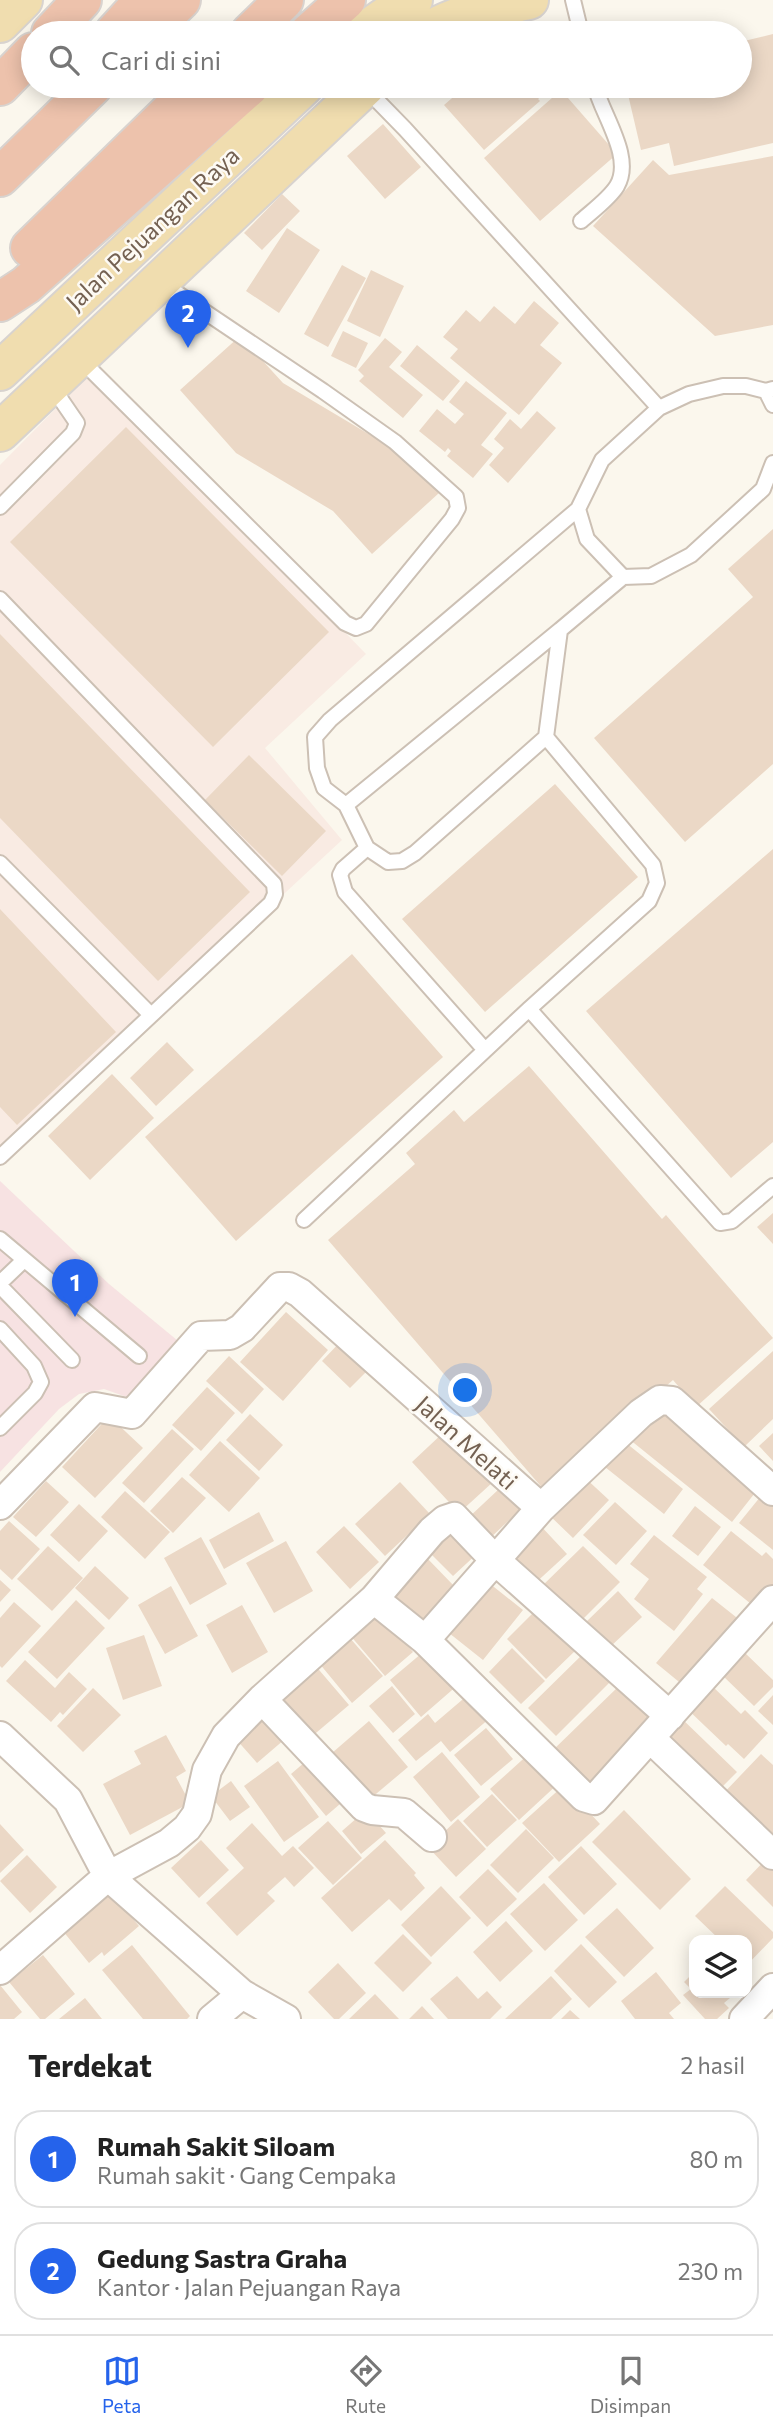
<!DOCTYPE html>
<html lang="id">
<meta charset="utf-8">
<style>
:root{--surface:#fff;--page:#f2f2f2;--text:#222;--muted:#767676;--line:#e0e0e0;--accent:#2563eb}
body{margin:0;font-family:Commissioner,sans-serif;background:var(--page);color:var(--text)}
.controls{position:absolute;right:21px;bottom:21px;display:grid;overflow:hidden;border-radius:14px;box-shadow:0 4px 18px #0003}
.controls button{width:63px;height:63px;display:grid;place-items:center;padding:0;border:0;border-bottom:2px solid var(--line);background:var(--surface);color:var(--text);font:35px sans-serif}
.you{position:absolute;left:466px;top:1391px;width:24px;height:24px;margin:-18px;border:5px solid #fff;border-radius:50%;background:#1a73e8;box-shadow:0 0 0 10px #1a73e833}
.badge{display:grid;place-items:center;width:46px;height:46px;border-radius:50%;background:var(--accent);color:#fff;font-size:23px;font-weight:700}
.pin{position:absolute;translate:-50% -58px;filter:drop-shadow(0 2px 4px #0008)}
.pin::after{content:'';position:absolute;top:37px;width:24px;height:21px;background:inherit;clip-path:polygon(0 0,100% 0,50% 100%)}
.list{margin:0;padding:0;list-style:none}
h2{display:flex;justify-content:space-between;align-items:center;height:91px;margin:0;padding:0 28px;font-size:30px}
h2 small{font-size:23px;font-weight:400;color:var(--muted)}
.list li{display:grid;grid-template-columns:46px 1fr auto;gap:21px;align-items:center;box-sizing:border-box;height:98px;margin:0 14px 14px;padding:0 14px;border:2px solid var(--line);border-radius:28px}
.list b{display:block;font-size:26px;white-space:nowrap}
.list p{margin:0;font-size:23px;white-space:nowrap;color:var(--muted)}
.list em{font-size:23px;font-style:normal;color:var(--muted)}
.icon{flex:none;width:38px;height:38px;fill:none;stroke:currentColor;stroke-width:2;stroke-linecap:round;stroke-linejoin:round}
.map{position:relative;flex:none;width:773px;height:2019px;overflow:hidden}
.search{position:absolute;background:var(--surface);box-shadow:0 4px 18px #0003;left:21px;right:21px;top:21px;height:77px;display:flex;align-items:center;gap:18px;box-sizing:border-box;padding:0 24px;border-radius:38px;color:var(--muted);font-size:26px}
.sheet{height:315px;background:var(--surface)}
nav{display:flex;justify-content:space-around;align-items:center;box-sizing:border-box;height:98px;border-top:2px solid var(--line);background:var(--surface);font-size:19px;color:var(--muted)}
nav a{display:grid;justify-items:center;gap:4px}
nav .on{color:var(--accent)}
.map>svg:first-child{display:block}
.commercial{fill:#f9ebe3}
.medical{fill:#f7e2e2}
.building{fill:#ebd8c6}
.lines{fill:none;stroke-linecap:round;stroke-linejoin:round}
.service-casing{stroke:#ccc0b4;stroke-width:18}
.minor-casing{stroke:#ccc0b4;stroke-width:32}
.primary-casing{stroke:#d8d3cf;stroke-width:42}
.motorway-casing{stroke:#d8d3cf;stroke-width:42}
.service{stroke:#fff;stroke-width:14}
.minor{stroke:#fff;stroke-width:28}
.primary{stroke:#f0ddaf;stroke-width:38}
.motorway{stroke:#edc2ac;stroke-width:38}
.labels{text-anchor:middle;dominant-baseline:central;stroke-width:5;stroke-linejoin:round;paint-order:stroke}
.street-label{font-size:24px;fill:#746152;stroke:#fdfaf4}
</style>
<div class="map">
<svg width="773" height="2019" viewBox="0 0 773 2019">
<rect width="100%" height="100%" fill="#fbf7ed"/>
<path class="commercial" d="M92,372L366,654L265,748L342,840L0,1158V465Z"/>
<path class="medical" d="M0,1181L109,1284L189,1350L138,1401L104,1389L79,1394L59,1409L0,1472Z"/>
<path class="building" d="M773,34V143L674,166L669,143L641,150L626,86H740V42Z
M466,86H553L538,99L540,101L484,150L444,105Z
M561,90L617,154L540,221L484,158Z
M383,124L421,167L385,199L347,156Z
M773,156V325L715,336L593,226L653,160L669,175Z
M282,194L300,211L262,250L244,233Z
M287,228L320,250L279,313L246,291Z
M342,265L366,278L328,347L304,334Z
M371,270L404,286L380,337L347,321Z
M534,301L559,323L540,345L562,363L519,415L450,358L458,349L443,337L466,310L480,322L494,306L515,324Z
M343,331L368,343L356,368L331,356Z
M240,336L283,383L377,439L390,443L439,493L372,554L333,511L236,453L180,390Z
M385,338L402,352L389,367L423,395L403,418L359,381L364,376L358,370Z
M417,345L460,381L443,401L400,366Z
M466,381L507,413L481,445L493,454L473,478L447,456L451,451L448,448L445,452L419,431L437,409L455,424L464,414L449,402Z
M537,411L556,428L508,483L489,465L504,448L494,439L510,419L521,429Z
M126,427L329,632L213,747L10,542Z
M773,529V764L685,842L594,738L753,597L728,569Z
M0,634L250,892L158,981L0,818Z
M249,755L326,831L282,876L205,800Z
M555,784L638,877L485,1012L402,919Z
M773,849V1142L731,1178L586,1011Z
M0,909L116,1032L17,1125L0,1107Z
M352,954L443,1057L236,1241L145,1137Z
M167,1042L194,1070L156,1106L130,1078Z
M529,1066L662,1219L666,1215L773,1338L696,1407L673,1380L545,1491L328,1240L415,1164L406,1153L454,1110L464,1122Z
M112,1074L154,1118L90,1180L48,1136Z
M773,1213V1244L757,1227Z
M286,1312L328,1350L283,1401L240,1362Z
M344,1338L372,1366L350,1388L322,1361Z
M773,1351V1419L744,1447L709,1409Z
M229,1356L264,1389L242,1414L206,1381Z
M207,1387L235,1413L201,1451L172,1425Z
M660,1402L762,1484L732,1522L629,1439Z
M250,1414L283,1445L259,1471L226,1440Z
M109,1416L143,1448L95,1498L62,1467Z
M172,1429L194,1449L144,1503L122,1483Z
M445,1431L493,1482L459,1513L412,1462Z
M773,1433V1461L759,1446Z
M620,1438L683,1489L664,1514L600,1463Z
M220,1441L260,1478L229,1512L189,1475Z
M582,1475L609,1500L573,1538L547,1513Z
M182,1477L206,1498L173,1533L150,1511Z
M46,1481L69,1502L36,1537L13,1517Z
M400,1482L430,1514L385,1556L355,1524Z
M499,1489L520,1510L488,1540L467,1519Z
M125,1491L170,1532L145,1559L101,1517Z
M765,1491L773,1498V1550L739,1523Z
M615,1502L647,1531L616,1565L583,1535Z
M79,1504L108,1531L79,1562L50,1535Z
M695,1506L721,1527L698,1556L672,1536Z
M259,1512L274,1541L224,1569L209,1540Z
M9,1521L40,1549L12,1580L0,1569V1531Z
M452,1522L480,1551L453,1576L425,1548Z
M538,1523L567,1554L531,1587L502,1557Z
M344,1526L379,1562L350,1589L316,1552Z
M731,1531L762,1556L766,1552L773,1559V1595L756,1608L703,1565Z
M654,1535L707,1577L697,1589L703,1594L674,1631L634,1599L649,1579L630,1564Z
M201,1537L227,1584L190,1605L164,1558Z
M286,1541L313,1591L274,1613L246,1563Z
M48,1546L83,1578L52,1611L17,1579Z
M583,1546L620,1582L577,1625L540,1588Z
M425,1556L456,1588L420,1622L389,1589Z
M95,1566L129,1598L109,1620L75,1588Z
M0,1580L11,1590L0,1602Z
M489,1583L523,1610L483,1660L449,1633Z
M171,1586L198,1636L165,1654L138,1605Z
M618,1591L642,1617L610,1647L586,1622Z
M712,1598L741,1621L684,1686L656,1663Z
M76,1600L105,1628L57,1679L28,1652Z
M14,1602L41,1626L2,1668L0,1666V1618Z
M242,1605L268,1652L232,1673L206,1625Z
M377,1609L413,1652L385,1676L349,1634Z
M536,1610L576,1650L546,1679L507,1639Z
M144,1635L162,1686L123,1700L106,1648Z
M349,1637L383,1676L352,1703L319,1663Z
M428,1648L459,1684L421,1717L390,1680Z
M512,1648L545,1681L521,1704L489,1672Z
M587,1650L615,1677L556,1736L528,1708Z
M744,1652L773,1680V1687L754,1706L722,1675Z
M25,1660L55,1688L69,1672L87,1689L63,1715L60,1712L51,1722L6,1681Z
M314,1664L349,1705L310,1738L275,1697Z
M708,1682L741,1714L745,1710L768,1733L744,1759L728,1744L726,1746L684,1706Z
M620,1685L654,1719L586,1787L551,1752Z
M392,1686L415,1714L393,1733L369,1706Z
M93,1688L121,1715L83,1752L57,1726Z
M469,1694L490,1718L450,1752L441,1741L416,1761L398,1740L428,1714L435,1723Z
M773,1695V1725L758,1711Z
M263,1713L285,1739L257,1763L235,1738Z
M678,1715L737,1772L716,1793L657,1736Z
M369,1721L408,1767L370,1799L332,1753Z
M486,1728L513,1759L481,1786L454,1755Z
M166,1735L186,1771L176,1777L190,1803L130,1835L103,1784L141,1764L134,1751Z
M532,1751L560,1782L519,1820L490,1789Z
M442,1752L480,1797L451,1822L413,1777Z
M761,1754L773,1765V1849L719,1798Z
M312,1756L347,1798L326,1816L291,1774Z
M278,1761L319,1817L284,1842L244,1786Z
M231,1781L250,1807L230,1821L211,1796Z
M564,1785L600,1824L559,1862L522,1823Z
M492,1794L517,1820L487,1847L463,1821Z
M366,1810L386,1833L361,1854L342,1831Z
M624,1810L691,1879L660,1910L592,1842Z
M458,1819L486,1849L456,1877L428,1847Z
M328,1821L362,1858L333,1885L298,1848Z
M252,1823L282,1856L293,1846L314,1868L294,1887L285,1877L267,1893L275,1901L237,1936L206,1903L244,1868L226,1848Z
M0,1824L24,1850L0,1873Z
M526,1829L554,1858L518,1893L490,1865Z
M201,1840L229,1870L199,1898L171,1868Z
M385,1840L416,1873L414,1875L425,1888L401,1911L389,1899L352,1932L321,1898Z
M581,1846L617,1884L584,1915L548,1877Z
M27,1855L57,1887L30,1913L0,1881Z
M770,1855L773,1859V1907L746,1880Z
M488,1869L517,1899L487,1927L459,1897Z
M544,1883L578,1920L545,1951L510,1914Z
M441,1886L471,1918L431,1957L401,1925Z
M725,1886L773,1932V1938L747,1965V1940H720L695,1916Z
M110,1892L139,1926L104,1956L102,1952L89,1963L58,1925Z
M617,1908L654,1948L624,1977L585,1937Z
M506,1921L533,1951L500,1982L473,1952Z
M403,1934L432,1963L403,1992L374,1963Z
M581,1944L617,1982L589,2008L554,1971Z
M132,1945L190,2016L187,2019H143L102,1970Z
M43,1955L75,1994L45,2019H40L9,1982Z
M338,1963L366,1993L339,2019H334L308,1992Z
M656,1972L681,2003L669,2013L674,2019H635L621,2001Z
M694,1972V1993H736L724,2003L729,2008L717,2019H705L683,1995L691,1989L684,1982Z
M457,1976L478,1999L487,1991L502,2007L490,2019H448L430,1999Z
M551,1976L572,1999L551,2019H505Z
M0,1985L22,2012L14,2019H0Z
M375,1994L399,2019H349Z
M85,1998L102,2019H59Z
M422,2006L434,2019H409Z
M570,2010L580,2019H561Z"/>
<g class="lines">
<g class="service-casing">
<path id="service" d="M573,0L581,33
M366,89L405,129L659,408
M581,221C592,211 609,199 617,186C634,157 602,115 595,86
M79,358L345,623L356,628L366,624L452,519L458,508L456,497L395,442L323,391L162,283
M766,391L773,405
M0,507L73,433L77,423L51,385
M578,509L330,720L315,737L317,768L324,788L346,805L367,848L388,862L402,861L415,853L546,737L560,630L623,577L651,576L691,555L763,489L773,463
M623,577L587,539L578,509L602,460L659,408L689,394L723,386H746L766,391L773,389
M0,599L274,884L275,894L271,903L0,1157
M346,805L560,630
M367,848L343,869L340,875L345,892L485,1050
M0,863L150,1014
M529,1009L720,1223L732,1221L773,1186
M304,1220L529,1009L649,901L657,883L653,865L546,737
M0,1239L139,1356
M0,1283L24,1260
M0,1286L72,1360
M0,1329L34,1366L41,1382L35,1393L0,1428"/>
</g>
<g class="minor-casing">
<path id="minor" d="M0,1505L95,1407L132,1414L201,1336L230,1335L242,1328L280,1287H289L300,1293L541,1508
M374,1599L425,1640L584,1797L594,1800L773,1600
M425,1640L541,1508L641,1413L660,1400L672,1401L773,1491
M262,1699L364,1807L372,1810L404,1813L432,1837
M0,1736L68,1800L108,1876L242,1994L286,2019
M650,1738L773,1855
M0,1970L108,1876L169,1843L187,1828L197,1814L207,1770L226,1736L262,1699L374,1599L432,1531L445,1520L454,1517L495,1560L670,1716
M212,2019L242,1994
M744,2019L773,1988"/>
</g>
<g class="primary-casing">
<path id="primary" d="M0,23L23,0
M362,33L401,6L413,0
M426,33C456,13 493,8 529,0
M0,371L304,86
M0,432L366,86"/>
</g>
<g class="motorway-casing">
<path id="motorway" d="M51,33L82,0
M114,33L144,0
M147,33L181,0
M250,33L284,0
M309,33L346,0
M0,86L33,52
M0,177L93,86
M30,248L196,86
M0,302L26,285L250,86"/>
</g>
<use href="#service" class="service"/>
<use href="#minor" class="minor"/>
<use href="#primary" class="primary"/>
<use href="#motorway" class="motorway"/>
</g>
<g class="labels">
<g class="street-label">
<text transform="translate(152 228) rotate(-43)">Jalan Pejuangan Raya</text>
<text transform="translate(467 1442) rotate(42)">Jalan Melati</text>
</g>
</g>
</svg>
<div class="controls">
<button><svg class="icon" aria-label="layers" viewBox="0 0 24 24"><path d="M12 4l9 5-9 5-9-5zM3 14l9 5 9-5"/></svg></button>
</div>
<div class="you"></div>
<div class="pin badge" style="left:75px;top:1317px">1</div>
<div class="pin badge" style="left:188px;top:348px">2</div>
<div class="search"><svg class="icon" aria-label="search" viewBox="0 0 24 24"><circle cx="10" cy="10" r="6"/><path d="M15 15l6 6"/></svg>Cari di sini</div>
</div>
<section class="sheet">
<h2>Terdekat<small>2 hasil</small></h2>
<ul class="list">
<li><span class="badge">1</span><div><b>Rumah Sakit Siloam</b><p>Rumah sakit · Gang Cempaka</p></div><em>80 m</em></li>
<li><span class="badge">2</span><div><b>Gedung Sastra Graha</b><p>Kantor · Jalan Pejuangan Raya</p></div><em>230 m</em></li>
</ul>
</section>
<nav>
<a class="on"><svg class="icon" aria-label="map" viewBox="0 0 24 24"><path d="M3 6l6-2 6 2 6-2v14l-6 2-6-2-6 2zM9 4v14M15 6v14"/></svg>Peta</a>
<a><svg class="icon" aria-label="directions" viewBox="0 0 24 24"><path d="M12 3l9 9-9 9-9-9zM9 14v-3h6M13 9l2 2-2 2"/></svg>Rute</a>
<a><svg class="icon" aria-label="saved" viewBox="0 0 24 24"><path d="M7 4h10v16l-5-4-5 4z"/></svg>Disimpan</a>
</nav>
